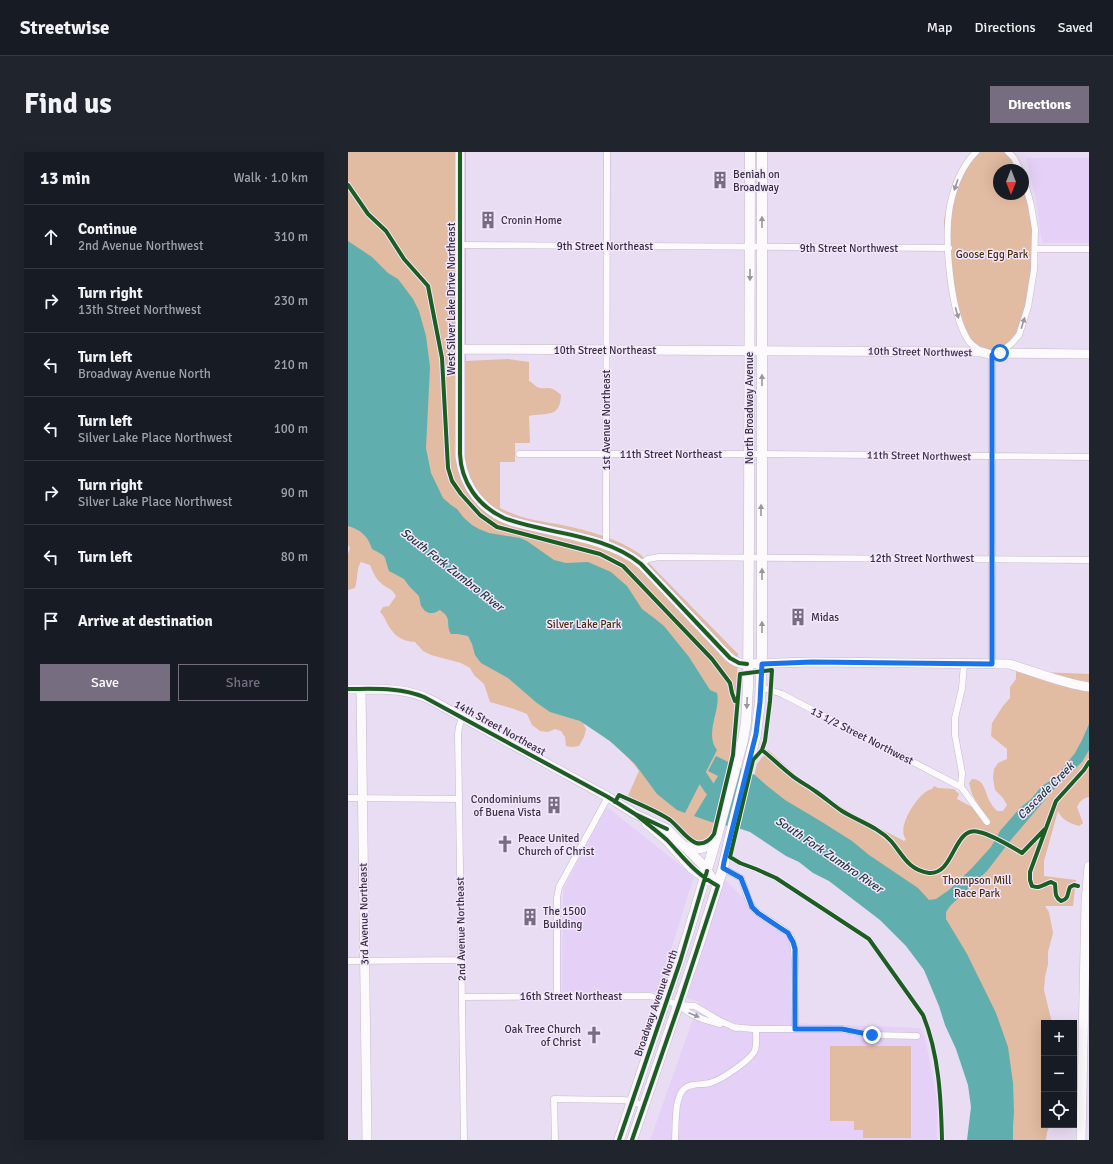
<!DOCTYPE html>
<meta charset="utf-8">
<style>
:root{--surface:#171b24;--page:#20242c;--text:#f1f3f6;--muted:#9ea1a6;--line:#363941;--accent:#776d80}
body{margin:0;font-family:Signika,sans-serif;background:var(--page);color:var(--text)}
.controls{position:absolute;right:12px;bottom:12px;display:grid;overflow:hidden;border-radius:0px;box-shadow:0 4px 16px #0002}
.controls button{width:36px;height:36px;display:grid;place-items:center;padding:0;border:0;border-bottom:1px solid var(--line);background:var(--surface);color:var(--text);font:20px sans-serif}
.compass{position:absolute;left:645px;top:12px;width:36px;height:36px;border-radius:50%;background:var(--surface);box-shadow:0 4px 16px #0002;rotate:180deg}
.stop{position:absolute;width:12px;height:12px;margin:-9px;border:3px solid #1a73e8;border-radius:50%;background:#fff}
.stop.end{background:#1a73e8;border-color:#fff;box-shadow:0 1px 4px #0008}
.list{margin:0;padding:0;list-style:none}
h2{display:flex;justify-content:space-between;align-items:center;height:52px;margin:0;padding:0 16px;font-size:17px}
h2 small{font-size:13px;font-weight:400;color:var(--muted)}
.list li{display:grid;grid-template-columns:26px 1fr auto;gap:12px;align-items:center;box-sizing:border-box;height:64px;padding:0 16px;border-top:1px solid var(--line)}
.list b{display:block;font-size:15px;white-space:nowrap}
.list p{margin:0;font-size:13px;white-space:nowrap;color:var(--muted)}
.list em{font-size:13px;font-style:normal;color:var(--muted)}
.actions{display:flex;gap:8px;padding:12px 16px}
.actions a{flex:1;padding:9px 0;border:1px solid var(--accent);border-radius:0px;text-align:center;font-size:14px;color:var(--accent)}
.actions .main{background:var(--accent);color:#fff}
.icon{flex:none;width:22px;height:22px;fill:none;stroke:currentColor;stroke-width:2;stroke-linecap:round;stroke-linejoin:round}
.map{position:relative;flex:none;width:741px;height:988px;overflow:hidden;border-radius:0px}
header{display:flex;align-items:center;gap:24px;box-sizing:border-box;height:56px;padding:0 20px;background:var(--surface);border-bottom:1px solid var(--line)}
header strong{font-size:19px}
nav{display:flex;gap:22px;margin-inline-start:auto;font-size:14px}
.intro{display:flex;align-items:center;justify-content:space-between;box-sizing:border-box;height:96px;padding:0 24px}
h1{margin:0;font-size:28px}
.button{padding:10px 18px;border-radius:0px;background:var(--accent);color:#fff;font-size:14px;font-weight:700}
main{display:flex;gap:24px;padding:0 24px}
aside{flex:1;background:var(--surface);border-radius:0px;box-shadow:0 4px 16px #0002}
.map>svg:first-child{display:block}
.built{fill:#e5d1f7}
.green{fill:#e1bba2}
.water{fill:#61aeaf}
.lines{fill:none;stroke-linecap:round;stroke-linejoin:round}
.river{stroke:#61aeaf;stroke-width:12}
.street-casing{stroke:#c3bacb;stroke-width:7}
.secondary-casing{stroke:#c3bacb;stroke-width:10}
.primary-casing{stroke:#c3bacb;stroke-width:11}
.street{stroke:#fcfafd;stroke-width:6}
.secondary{stroke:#fcfafd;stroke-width:9}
.primary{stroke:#fcfafd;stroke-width:10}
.cycleway-casing{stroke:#f2e5fe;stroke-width:6}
.cycleway{stroke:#1b5e20;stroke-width:4}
.oneway{fill:#9a969f}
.route{stroke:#1a73e8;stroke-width:5}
.labels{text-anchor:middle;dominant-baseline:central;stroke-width:3;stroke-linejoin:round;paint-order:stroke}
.poi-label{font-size:11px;fill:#393141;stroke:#f2e5fe;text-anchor:start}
.street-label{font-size:11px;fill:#393141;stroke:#f2e5fe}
.park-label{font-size:11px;fill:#4b300f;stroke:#f2e5fe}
.water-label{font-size:12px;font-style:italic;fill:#223b38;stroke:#f2e5fe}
</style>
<header>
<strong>Streetwise</strong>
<nav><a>Map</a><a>Directions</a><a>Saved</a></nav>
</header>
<div class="intro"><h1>Find us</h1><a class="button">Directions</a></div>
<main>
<aside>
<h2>13 min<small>Walk · 1.0 km</small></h2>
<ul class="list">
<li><svg class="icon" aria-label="ahead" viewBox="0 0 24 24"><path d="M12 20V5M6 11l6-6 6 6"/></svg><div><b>Continue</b><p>2nd Avenue Northwest</p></div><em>310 m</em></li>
<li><svg class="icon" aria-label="right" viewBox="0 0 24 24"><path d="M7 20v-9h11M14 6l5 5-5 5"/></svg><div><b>Turn right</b><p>13th Street Northwest</p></div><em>230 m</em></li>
<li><svg class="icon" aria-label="left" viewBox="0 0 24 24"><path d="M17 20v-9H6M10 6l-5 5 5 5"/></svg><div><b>Turn left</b><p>Broadway Avenue North</p></div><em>210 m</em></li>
<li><svg class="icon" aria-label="left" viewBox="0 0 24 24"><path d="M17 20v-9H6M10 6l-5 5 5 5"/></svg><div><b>Turn left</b><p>Silver Lake Place Northwest</p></div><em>100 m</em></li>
<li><svg class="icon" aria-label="right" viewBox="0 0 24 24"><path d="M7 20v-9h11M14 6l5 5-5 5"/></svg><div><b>Turn right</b><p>Silver Lake Place Northwest</p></div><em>90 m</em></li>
<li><svg class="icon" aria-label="left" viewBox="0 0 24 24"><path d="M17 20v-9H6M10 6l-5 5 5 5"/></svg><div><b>Turn left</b></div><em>80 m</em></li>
<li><svg class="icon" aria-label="arrive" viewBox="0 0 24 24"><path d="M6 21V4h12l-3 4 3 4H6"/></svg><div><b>Arrive at destination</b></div></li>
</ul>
<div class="actions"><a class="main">Save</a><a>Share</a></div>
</aside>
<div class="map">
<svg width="741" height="988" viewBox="0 0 741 988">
<rect width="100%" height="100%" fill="#e9ddf4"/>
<path class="built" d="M678,6H741V91H694L687,44Z
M259,655L346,724L310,840H214L215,737Z
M376,727L401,751L443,781L444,871L572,876L577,885L589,948V988H302L351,850L339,846Z"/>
<path class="green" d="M0,0H118V209L160,207L181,210V229C185,231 186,233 189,235C197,239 201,231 213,243C212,267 198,260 181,264L182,291H167V310H152V356C174,367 191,369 214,373C241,379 269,386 292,402L390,502L385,603L366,682C362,688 357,693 349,691C339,688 331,675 323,669C310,659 293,653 279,646L291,619C277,599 256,584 235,571L238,577L236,585L231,594L223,595L218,594L217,585L213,579L207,577L200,580L192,579L184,573L179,562L166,557L142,550L136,532L126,523L122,516L113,511L83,503L75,499L67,490C53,489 46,484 39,471C37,467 36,464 32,460L35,455L41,454L48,444C43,435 39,437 33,431C27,426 25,420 22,413L13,410C8,417 10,427 7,436L0,438V402L2,396L0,393Z
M628,0H660L672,18H651V42H675V24L683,53L686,118L671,183L652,201L634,200L613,175L596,77V68L598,58L603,52L606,38Z
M668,519L741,522V645C735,646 732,649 729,655L735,671L731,674C721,671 714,668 710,659L696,709V724L728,728L725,754H697L701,760L705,781L700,800V812L697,825L696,838L704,871H696V973H702L699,980L698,988H643L577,777L399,654L409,612L420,598L451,626L501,660L556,689L558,687C547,676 572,638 584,637L586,634L590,636L606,637L611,642L609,647L635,661L624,642L621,631L624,627C636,627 637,639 641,648C643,652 646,656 649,659H655L659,653L655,646L647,638L645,626L646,617L650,611L659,607V597L643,584L644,571L655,554L662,546V535L668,527Z
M482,894H563V986H515V978H506V969H482Z"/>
<path class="water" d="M0,89L24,105L40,121L50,127L65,147L71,159L78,184L82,215L78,296L83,321L95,346L103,353L109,357L116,366L124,373L131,377L141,381L172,386L179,389L206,408L218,411L240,410L263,420L279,434L294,457L306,466L316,474L341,505L362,538L369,541C373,559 356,581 369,598L337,661L329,658L309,642L287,612L262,589L232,569L202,560L189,551L160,526L133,511L127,503L124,492L120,484L110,482H103C97,471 105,467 92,458L86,461H81L77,459L73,454L71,444L61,434L56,427L41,419C35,402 41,406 24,397C20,384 13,378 0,374Z
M741,572V598L734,610L706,637L662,689L639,719L602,754L598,760V767L619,802L648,861L660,895L665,931L666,960L665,974V988H619L623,955L620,933L608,897L597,873L591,854L576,818L558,794L532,768L481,729L465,721L451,710L438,704L402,680L393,677L363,670L346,664L370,624L360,619L368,604L407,623L418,633L437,648L474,670L504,689L521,703L570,736L581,748L588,747L601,738L623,717L643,695L652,679L672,656L683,647L694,634L708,625L727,601L734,588Z"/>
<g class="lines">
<path class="river" d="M346,613L362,637L377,644"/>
<g class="street-casing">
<path id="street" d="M628,0C613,15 606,34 602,54C596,87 602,160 620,188C623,193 629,196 634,200
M660,0L666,6L672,18
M112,93L601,96
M687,97H741
M652,201L664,191L671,183L680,155L686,118L687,77L683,53L675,24
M644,203V512
M171,302H402L741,305
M258,392L259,0
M293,412L300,407L311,405L741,408
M616,512L614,536L607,566V583L614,621L613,635L639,670
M413,535L434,542L613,635
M114,566L111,575L110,582L116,988
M0,646L111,647
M375,716L393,726C397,735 400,751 406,757C415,767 437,775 443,785C450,799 447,858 447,877
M0,809L114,808
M209,844V746L211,735L260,645
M115,845L302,844L331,853L347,854L372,869L388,876
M331,853C344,865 356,868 372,872
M385,875L405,877H494L524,883L569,884
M207,988L206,947L274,948L284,949L296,954
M327,988C328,975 326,946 336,937C342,931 354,933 362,931C373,928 403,908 407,898C409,892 408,884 408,877"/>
</g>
<g class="secondary-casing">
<path id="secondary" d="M112,0V305C116,335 134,359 163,369C204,381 260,385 293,412L380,504C386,510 391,512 399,512L464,510L661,512C688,520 713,531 741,535
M112,197L634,200L644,203L652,201L741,202
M0,537C29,537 57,535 83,548L260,645L287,662L319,677L355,713L370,734
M13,537L19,988
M298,671L318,688L343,716L361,729
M337,694C351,699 357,697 368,688
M733,988L738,750L741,714"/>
</g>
<g class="primary-casing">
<path id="primary" d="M271,988L340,782L369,684L395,588L398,570L400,535L401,383L402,0
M284,988L350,795L375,716L381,689L408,582L412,550L414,500V0"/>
</g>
<use href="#street" class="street"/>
<use href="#secondary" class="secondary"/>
<use href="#primary" class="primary"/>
<g class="cycleway-casing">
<path id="cycleway" d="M112,0V302C113,330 130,354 156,366C200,383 256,381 293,412L382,506L391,511L399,512
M0,33L20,62L38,79L56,107L80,134L94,206L100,316L104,329L113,342L132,363L149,375L252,402L275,414L364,507L382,531L384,541L387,549
M0,537C26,537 52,535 76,545L260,645L287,662L319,677
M414,598C424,606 432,614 442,622C450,629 459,633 467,639C476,645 485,653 494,659C510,669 530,675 543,689C555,703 560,718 581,721C607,723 605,673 631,680C645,683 662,694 674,701L697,677
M267,650L271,643C288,651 307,658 322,668C331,675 338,687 348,691C356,693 362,688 366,682L385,603L392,522L424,518L422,549L417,589L414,598L405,608L382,705L392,711L408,717L428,726L521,787L575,863C591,902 593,946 594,988
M730,734L726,733L722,735C719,742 721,747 713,749C706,745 708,739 707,732L703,730C696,732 692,737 684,734L682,728V720L708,649L736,618L741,610
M271,988L332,810L359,719
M284,988L331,853L370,734C347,722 336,706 319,688C309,679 298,671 287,662"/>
</g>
<use href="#cycleway" class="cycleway"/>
</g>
<defs><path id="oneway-solid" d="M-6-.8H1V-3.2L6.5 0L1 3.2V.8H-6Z"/></defs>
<g class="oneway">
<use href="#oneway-solid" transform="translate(608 33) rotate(109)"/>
<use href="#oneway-solid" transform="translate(414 70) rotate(-90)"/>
<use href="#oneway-solid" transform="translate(402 123) rotate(90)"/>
<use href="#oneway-solid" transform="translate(609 161) rotate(74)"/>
<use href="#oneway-solid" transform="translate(675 171) rotate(-72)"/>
<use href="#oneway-solid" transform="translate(414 228) rotate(-90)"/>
<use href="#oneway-solid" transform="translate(413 358) rotate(-90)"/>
<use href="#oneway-solid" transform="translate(414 422) rotate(-90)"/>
<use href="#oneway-solid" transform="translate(414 475) rotate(-90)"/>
<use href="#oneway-solid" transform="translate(399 551) rotate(92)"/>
<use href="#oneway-solid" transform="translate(346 863) rotate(23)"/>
</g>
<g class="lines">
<path class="route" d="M524,883L494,877H447V797L445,790L440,781L410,761L404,755L393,726L375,716L376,710L408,582L412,550L414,512L464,510L644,512V203L652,201"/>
</g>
<defs>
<g id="building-bare" transform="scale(1.38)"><path d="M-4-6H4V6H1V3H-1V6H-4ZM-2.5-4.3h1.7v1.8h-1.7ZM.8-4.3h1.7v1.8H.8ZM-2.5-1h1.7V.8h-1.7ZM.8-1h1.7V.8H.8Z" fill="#776d80" stroke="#f2e5fe" stroke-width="2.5" paint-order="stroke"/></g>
<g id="church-bare" transform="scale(1.38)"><path d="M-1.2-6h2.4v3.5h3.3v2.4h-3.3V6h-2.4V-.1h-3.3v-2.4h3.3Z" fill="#776d80" stroke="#f2e5fe" stroke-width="2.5" paint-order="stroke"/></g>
</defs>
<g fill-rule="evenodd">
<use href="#building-bare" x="372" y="28"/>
<use href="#building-bare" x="140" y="68"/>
<use href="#building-bare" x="450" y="465"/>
<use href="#building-bare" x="206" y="653"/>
<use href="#church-bare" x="157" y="692"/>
<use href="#building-bare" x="182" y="765"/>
<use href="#church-bare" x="246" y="883"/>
</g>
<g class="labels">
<g class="poi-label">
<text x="385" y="22">Beniah on<tspan x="385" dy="13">Broadway</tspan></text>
<text x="153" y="68">Cronin Home</text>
<text x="463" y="465">Midas</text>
<text x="193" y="647" text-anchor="end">Condominiums<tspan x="193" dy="13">of Buena Vista</tspan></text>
<text x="170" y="686">Peace United<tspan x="170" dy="13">Church of Christ</tspan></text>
<text x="195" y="759">The 1500<tspan x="195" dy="13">Building</tspan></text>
<text x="233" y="877" text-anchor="end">Oak Tree Church<tspan x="233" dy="13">of Christ</tspan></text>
</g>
<g class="street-label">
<text x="257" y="94">9th Street Northeast</text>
<text x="501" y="96">9th Street Northwest</text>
<text transform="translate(103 147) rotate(-90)">West Silver Lake Drive Northeast</text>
<text x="257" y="198">10th Street Northeast</text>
<text transform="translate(572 200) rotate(1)">10th Street Northwest</text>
<text transform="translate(401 256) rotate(-90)">North Broadway Avenue</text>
<text transform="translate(258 268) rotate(-90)">1st Avenue Northeast</text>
<text x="323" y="302">11th Street Northeast</text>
<text transform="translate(571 304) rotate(1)">11th Street Northwest</text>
<text x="574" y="406">12th Street Northwest</text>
<text transform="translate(152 576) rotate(29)">14th Street Northeast</text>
<text transform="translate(514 584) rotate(27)">13 1/2 Street Northwest</text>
<text transform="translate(16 762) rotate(-91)">3rd Avenue Northeast</text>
<text transform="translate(113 777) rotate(-91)">2nd Avenue Northeast</text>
<text x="223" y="844">16th Street Northeast</text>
<text transform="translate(308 851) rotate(-71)">Broadway Avenue North</text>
</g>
<g class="park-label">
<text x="644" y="102">Goose Egg Park</text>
<text x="236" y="472">Silver Lake Park</text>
<text x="629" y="728">Thompson Mill<tspan x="629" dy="13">Race Park</tspan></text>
</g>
<g class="water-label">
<text transform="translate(104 418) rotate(38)">South Fork Zumbro River</text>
<text transform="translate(698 639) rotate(-45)">Cascade Creek</text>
<text transform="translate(481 703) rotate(34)">South Fork Zumbro River</text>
</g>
</g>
</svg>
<div class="controls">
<button>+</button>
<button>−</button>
<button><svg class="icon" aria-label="locate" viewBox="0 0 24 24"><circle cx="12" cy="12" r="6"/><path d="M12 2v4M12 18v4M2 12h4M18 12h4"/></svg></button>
</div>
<svg class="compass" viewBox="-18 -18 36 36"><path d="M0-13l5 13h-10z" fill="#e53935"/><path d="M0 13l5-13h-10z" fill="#9ea1a6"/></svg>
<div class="stop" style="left:652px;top:201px"></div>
<div class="stop end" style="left:524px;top:883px"></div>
</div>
</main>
